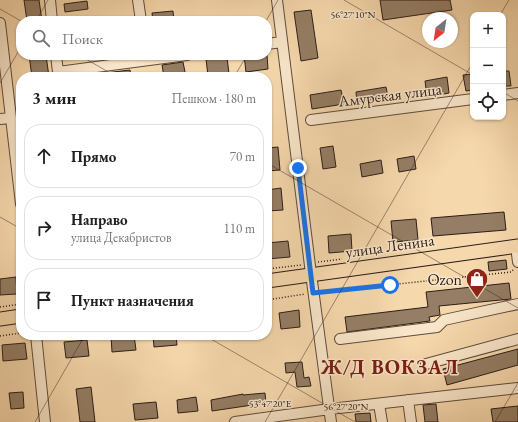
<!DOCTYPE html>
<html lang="ru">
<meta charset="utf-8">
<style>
:root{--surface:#fff;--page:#f6f6f6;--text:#202124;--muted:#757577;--line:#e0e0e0}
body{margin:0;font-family:"EB Garamond",serif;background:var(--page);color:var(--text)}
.controls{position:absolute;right:12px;top:12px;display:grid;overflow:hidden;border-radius:8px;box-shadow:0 1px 3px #0004}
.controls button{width:36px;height:36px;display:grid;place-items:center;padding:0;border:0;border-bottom:1px solid var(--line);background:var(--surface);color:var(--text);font:20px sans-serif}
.compass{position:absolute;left:422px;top:12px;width:36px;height:36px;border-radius:50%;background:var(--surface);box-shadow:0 1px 3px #0004;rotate:210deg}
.stop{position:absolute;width:12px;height:12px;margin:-9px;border:3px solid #1a73e8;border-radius:50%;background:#fff}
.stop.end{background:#1a73e8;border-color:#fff;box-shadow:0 1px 4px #0008}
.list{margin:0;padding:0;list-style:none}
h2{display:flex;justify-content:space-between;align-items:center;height:52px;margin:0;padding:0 16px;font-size:17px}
h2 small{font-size:13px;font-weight:400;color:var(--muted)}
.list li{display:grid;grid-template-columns:26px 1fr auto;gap:12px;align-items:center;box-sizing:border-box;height:64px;margin:0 8px 8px;padding:0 8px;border:1px solid var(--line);border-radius:16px}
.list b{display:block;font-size:15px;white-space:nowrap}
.list p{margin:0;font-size:13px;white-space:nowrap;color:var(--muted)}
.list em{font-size:13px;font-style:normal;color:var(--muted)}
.icon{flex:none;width:22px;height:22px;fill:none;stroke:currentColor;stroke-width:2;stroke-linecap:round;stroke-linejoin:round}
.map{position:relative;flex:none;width:518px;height:422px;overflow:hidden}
.search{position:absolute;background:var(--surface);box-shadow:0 1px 3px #0004;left:16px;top:16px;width:256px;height:44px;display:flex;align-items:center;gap:10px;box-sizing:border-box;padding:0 14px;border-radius:16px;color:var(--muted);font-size:15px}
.panel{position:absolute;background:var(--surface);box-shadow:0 1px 3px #0004;left:16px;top:72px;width:256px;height:268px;border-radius:16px}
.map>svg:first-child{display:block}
.building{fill:#957e65;stroke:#2c1d18}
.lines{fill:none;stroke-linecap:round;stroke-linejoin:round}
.minor-casing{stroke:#5e4c3d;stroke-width:12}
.major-casing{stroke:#2c1d18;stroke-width:15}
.path{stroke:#2c1d18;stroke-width:1.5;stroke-dasharray:1 2;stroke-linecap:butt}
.minor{stroke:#f9e6ca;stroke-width:10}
.major{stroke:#f6d8ad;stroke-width:13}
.route{stroke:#1a73e8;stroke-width:5}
.ticks{fill:none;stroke:#2c1d18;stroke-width:1;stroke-opacity:0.45}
.labels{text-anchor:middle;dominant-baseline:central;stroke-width:3;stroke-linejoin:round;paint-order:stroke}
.street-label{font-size:16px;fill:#2c1d18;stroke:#f9e6ca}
.poi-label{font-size:16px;fill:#2c1d18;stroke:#f9e6ca;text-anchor:end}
.district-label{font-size:20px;font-weight:bold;letter-spacing:1px;fill:#7a1f14;stroke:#f9e6ca}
.ticks-label{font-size:10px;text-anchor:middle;fill:#2c1d18;stroke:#f9e6ca;stroke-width:3;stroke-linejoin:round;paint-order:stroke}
</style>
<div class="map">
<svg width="518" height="422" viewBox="0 0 518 422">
<rect width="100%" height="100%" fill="#f6d8ad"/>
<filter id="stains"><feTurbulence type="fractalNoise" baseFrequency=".005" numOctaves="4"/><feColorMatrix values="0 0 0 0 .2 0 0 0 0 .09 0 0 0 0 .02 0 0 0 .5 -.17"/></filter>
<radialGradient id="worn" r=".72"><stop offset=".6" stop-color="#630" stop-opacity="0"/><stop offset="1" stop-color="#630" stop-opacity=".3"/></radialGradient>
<path class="building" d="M24,0H39L42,21H27Z
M380,0H450L452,10L383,20Z
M87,1L88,9L65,12L64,4Z
M311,10L318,58L301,61L294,12Z
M173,11L174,21H153L152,13Z
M29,55H46L49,77H32Z
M244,55H267L268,69L246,72Z
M227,57L229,74L208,76L206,59Z
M183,62L186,77H164L162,65Z
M130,70L131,77H106L105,73Z
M503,71H509L511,86H503Z
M473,74V90L466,91L463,75Z
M447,77L449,93L427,97L425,81Z
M386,87L388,97L357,102L356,92Z
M341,90L344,104L312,109L310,95Z
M333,146L336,167L323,169L320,148Z
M278,147L280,170L267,171V148Z
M414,156L416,169L399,172L397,159Z
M381,160L383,173L362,177L360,164Z
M281,188L283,210L267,211V190Z
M504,212L506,230L433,236L431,218Z
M416,219L418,240L393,242L391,221Z
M351,234L352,251L329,253L328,236Z
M288,241L290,257L267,259V243Z
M506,260L507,269L489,271L488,262Z
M16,277L17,294L0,295V279Z
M509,283L511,299L439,306L440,315L429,317L430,321L347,332L345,317L428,307L426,292Z
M299,310L300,327L281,329L279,313Z
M124,335H134L136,350L112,352L111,336Z
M153,335H176L177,345L154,347Z
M87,340L89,356L66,358L64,342Z
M25,343L27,359L3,361L2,345Z
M518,349V365L447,385L443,369Z
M302,362L304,378L309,377L311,386L297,387L295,372L286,373L285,363Z
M91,387L95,422H80L76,389Z
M23,392L24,408L11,409L9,393Z
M265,393L266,403L212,411L211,400L243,394V395Z
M196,397L198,411L178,413L177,400Z
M156,402L158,418L135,420L133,404Z
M436,404L438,422H425L423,405Z
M518,406V422H493L491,409Z
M370,413L371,422H356L355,414Z"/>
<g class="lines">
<g class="minor-casing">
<path id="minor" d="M50,0L52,21
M138,0L141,21
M277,0L311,274L331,422
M0,23L21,204
M267,44L282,42
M56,55L58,72L187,55
M503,95L518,93
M0,119L11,118
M311,120L473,99
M516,246L518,262
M36,335L45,422
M340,339L437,327L444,320L518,304
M426,364L518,339
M408,400L411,422
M379,404L382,422
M235,422L330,409L518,388"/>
</g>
<g class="major-casing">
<path id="major" d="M267,281L518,246
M0,319L21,316"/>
</g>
<path class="path" d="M318,262L342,259
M267,269L301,265
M322,292L511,272L514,269
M267,300L305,294
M0,307L21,304
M0,336L21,333"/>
<use href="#minor" class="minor"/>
<use href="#major" class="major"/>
</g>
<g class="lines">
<path class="route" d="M298,168L313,293L390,285"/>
</g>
<path class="ticks" d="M344,0L473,75M0,9L21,21M500,15L509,0M36,21L48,0M266,21L278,0M79,55L117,77M234,77L247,55M0,83L21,47M503,92L518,101M267,163L518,308M0,217L21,229M204,335L355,422M35,422L85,335M265,422L473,62M495,422L518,383"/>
<defs>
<g id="shop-pin" transform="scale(1.15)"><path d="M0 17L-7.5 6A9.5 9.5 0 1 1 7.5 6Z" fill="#8f2418" stroke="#f9e6ca"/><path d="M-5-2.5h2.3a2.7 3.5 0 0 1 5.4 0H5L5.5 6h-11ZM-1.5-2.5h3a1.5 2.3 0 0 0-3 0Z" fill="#fff"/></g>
</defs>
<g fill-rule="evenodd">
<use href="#shop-pin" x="477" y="279"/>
</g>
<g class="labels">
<g class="street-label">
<text transform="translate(390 95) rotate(-7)">Амурская улица</text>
<text transform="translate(390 246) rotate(-8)">улица Ленина</text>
</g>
<g class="poi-label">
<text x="462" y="279">Ozon</text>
</g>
<g class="district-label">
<text x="390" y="367">Ж/Д ВОКЗАЛ</text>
</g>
</g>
<g class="ticks-label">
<text x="353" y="18">56°27'10"N</text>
<text x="270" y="407">53°47'20"E</text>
<text x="346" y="410">56°27'20"N</text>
</g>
<rect width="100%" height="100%" filter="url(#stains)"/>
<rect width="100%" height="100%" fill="url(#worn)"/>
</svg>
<div class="controls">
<button>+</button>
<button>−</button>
<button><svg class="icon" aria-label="locate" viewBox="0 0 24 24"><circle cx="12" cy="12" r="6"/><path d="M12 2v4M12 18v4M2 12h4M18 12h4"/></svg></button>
</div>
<svg class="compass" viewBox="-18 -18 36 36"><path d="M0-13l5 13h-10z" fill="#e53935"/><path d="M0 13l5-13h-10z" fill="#757577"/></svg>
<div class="stop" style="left:390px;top:285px"></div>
<div class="stop end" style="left:298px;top:168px"></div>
<div class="search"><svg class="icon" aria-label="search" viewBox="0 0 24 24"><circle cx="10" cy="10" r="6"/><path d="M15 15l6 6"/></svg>Поиск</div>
<section class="panel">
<h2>3 мин<small>Пешком · 180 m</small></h2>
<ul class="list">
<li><svg class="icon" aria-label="ahead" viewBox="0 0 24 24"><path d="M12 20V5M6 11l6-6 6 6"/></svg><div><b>Прямо</b></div><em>70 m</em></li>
<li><svg class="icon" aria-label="right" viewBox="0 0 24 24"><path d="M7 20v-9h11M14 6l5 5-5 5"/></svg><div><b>Направо</b><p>улица Декабристов</p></div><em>110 m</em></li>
<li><svg class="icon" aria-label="arrive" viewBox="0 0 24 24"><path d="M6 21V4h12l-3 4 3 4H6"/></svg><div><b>Пункт назначения</b></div></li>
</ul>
</section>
</div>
